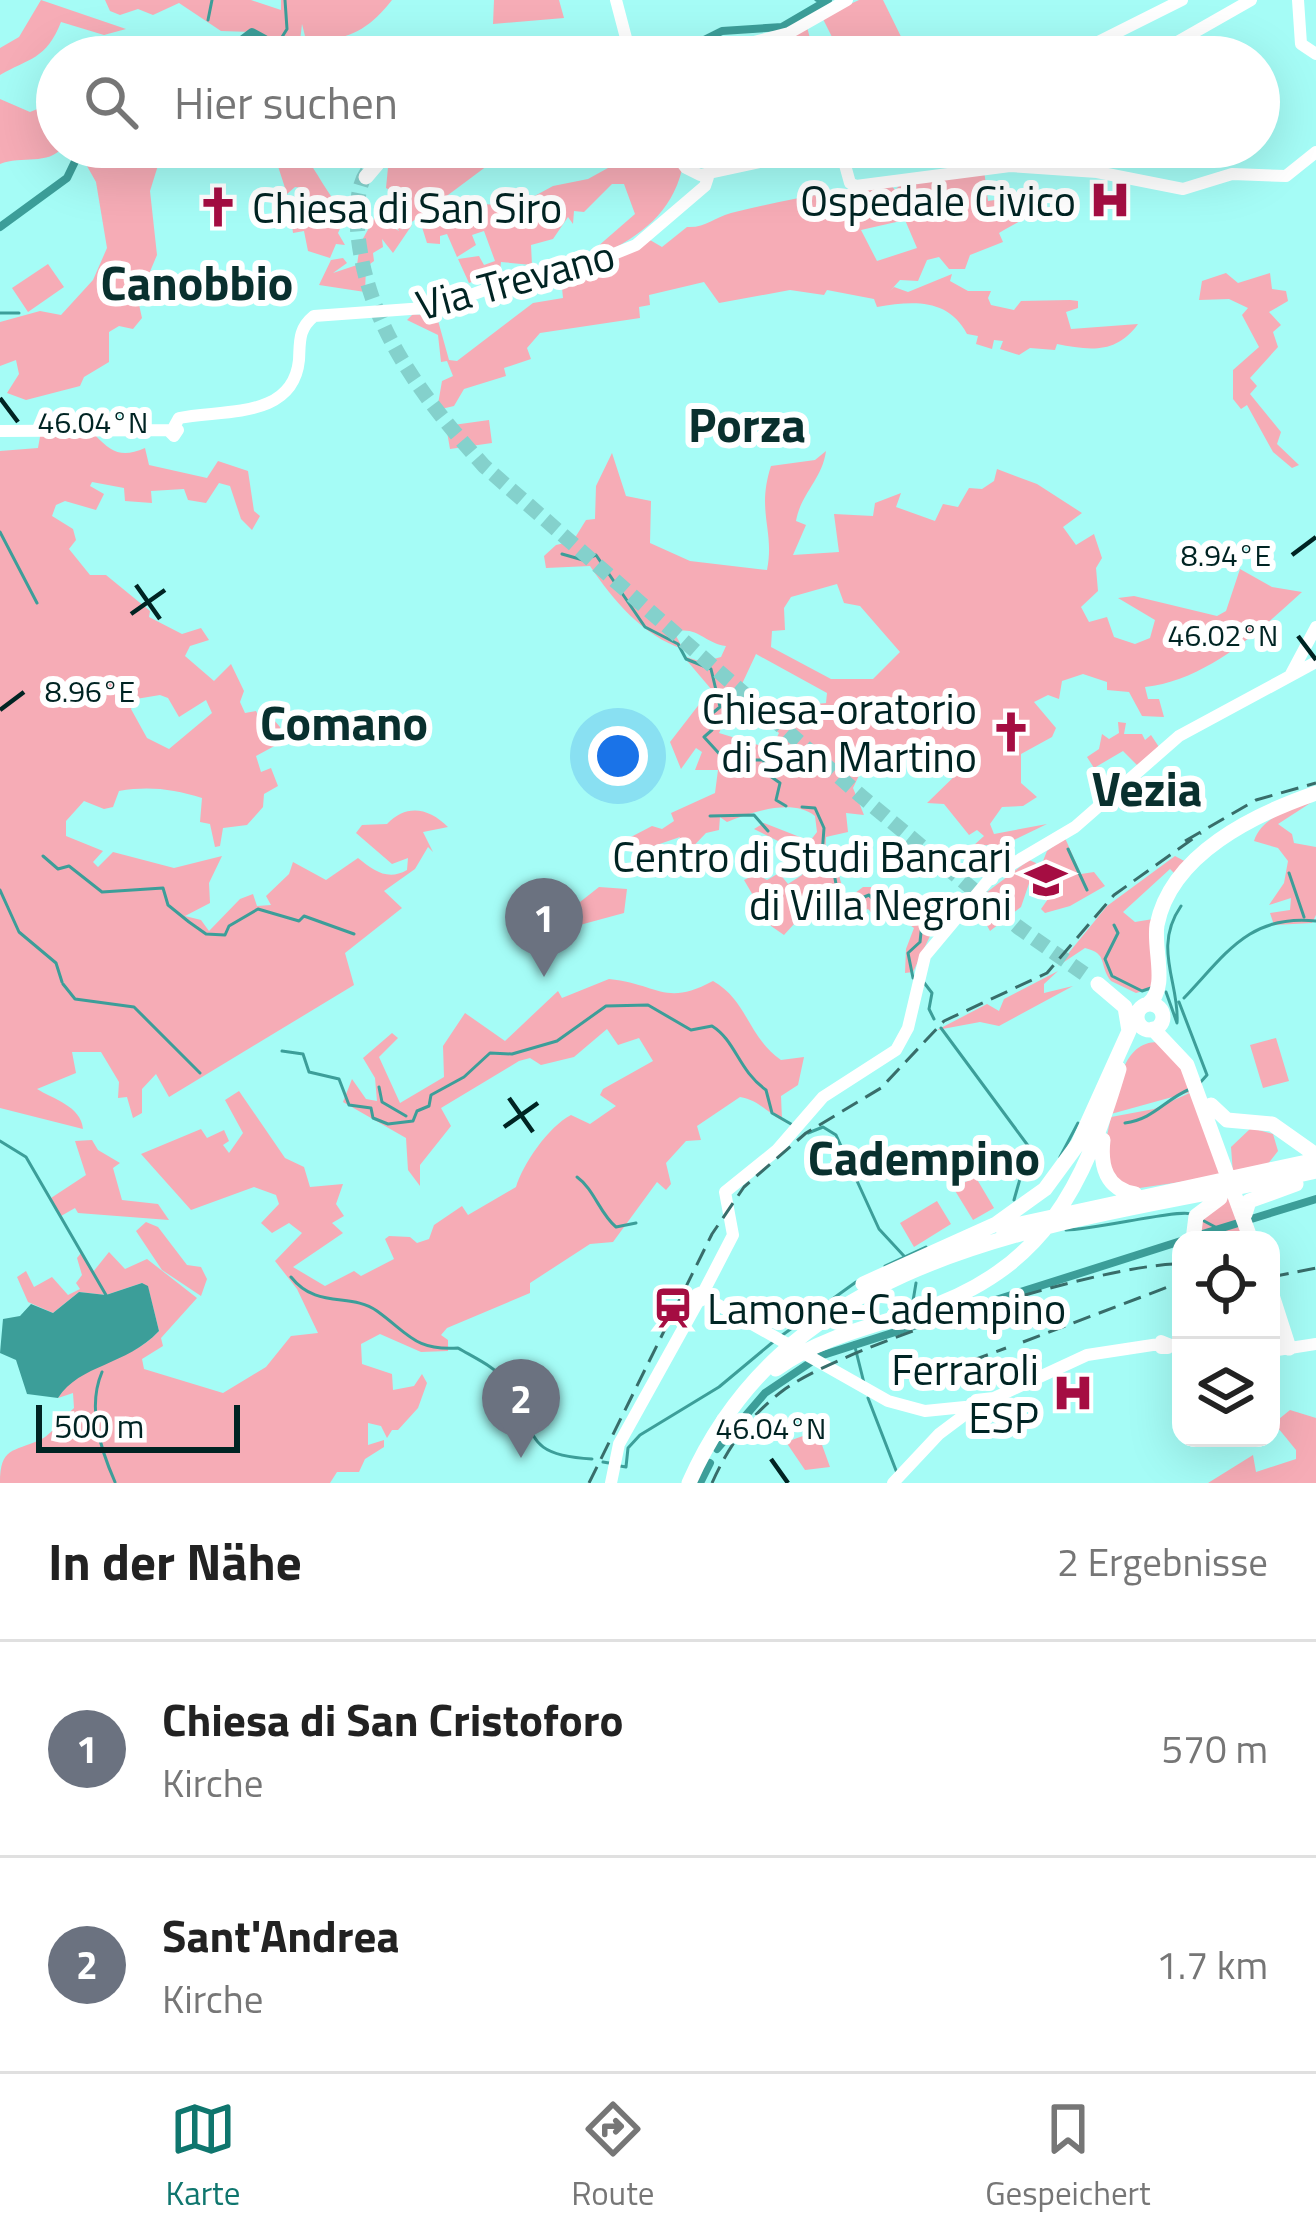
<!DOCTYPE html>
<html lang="de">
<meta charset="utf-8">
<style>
:root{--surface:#fff;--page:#f2f2f2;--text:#222;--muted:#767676;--line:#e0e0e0;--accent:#0f766e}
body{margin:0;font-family:"Titillium Web",sans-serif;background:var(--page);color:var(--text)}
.controls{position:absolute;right:36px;bottom:36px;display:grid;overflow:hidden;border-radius:24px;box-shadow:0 12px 48px #0002}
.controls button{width:108px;height:108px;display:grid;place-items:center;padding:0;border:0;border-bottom:3px solid var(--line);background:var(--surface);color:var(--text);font:60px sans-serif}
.scale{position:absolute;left:36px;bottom:30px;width:204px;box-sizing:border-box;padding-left:12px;border:6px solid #002423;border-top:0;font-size:33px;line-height:42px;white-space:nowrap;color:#002423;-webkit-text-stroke:9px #fff;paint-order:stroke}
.you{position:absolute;left:618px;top:756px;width:42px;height:42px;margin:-30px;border:9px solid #fff;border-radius:50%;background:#1a73e8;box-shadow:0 0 0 18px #1a73e833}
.badge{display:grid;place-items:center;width:78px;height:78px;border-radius:50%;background:var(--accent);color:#fff;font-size:39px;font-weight:700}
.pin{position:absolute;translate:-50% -99px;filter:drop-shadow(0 3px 6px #0008)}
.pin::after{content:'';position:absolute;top:63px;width:42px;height:36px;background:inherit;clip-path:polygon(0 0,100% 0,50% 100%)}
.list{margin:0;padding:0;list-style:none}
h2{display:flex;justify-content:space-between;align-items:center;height:156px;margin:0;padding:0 48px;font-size:51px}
h2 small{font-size:39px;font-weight:400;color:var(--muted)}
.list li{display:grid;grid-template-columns:78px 1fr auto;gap:36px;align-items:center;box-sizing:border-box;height:216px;padding:0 48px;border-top:3px solid var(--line)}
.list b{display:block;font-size:45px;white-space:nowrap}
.list p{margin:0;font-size:39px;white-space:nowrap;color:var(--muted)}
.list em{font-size:39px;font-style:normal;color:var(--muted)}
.icon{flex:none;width:66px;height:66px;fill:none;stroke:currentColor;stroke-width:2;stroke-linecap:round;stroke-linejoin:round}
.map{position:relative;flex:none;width:1316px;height:1483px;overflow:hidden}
.search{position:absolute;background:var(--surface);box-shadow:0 12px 48px #0002;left:36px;right:36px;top:36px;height:132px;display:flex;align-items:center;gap:30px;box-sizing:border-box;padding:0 42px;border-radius:66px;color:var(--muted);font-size:45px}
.sheet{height:588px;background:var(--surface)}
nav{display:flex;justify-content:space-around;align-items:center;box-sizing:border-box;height:168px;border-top:3px solid var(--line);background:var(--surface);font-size:33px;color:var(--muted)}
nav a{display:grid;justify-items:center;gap:6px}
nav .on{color:var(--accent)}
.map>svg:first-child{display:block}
.green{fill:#f6acb6;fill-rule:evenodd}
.water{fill:#3c9e99}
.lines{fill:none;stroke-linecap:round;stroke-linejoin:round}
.stream{stroke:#3c9e99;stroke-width:3}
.river{stroke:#3c9e99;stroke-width:8}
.highway-tunnel{stroke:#84d1cc;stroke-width:15;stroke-dasharray:15 8;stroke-linecap:butt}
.major{stroke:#fff;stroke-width:12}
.highway{stroke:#fff;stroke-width:15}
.rail{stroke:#386d6a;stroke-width:3;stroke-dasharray:18 9;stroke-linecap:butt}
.ticks{fill:none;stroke:#002423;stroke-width:4.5}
.labels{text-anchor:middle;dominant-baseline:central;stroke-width:12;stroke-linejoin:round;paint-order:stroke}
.poi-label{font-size:42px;fill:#002423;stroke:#fff;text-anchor:end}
.street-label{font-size:42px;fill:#002423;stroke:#fff}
.quarter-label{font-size:48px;font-weight:bold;fill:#09302e;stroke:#fff}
.ticks-label{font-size:30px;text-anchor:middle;fill:#002423;stroke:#fff;stroke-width:12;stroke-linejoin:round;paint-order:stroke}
</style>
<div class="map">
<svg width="1316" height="1483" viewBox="0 0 1316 1483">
<rect width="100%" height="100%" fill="#a5fcf6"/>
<path class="green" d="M41,0L126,29L104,35L61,22C46,60 29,58 0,75V48L19,37Z
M105,0H251L281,10V0H392C368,31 342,45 305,36L302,24L300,41L284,44L273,56L252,32L221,31L179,3L153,15L138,9L120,15L110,11Z
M494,0H559L564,18L493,24Z
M859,0H883L911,57H842L822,17Z
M807,27L815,57H757L754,47Z
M0,99L30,112L57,101V147H63C48,166 22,155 0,164Z
M84,147H179L160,159L150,191L157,255L138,300L142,318L133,329L119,326L109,332V362L84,377L80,386L26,400L7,393L19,374L16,360L0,366V322L40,311L61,315L93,280L107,248L96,182L83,159Z
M252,147C314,147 303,157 336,203H342L337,209L347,214L338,233L345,245L336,244L330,258L308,251L304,231L293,233L290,210L311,222L322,216V208L289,205L303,188L295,187L287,194L274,154Z
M390,147H490L499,157L401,230L412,225L393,253L382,239L383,247L373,253L374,261L366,267L365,292L319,285L331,260L343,258L347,263L333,273L357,265L360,244L375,217L399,231L387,215L408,199L386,188Z
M646,147H665L682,170C670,215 641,236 593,259L589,254L635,214L624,184H612L584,212L574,211L573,224L568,217L553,239L531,245L532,265L501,262L500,271L469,283L458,259L479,256L484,265L495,261L484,231L472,235L476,245L457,257L447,234L440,236V244L427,243L421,224L429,213L461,204L518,205L553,186L588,179Z
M684,147H755L750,159L707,170Z
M984,170L988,201L1015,197L1038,183C1038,218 1027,216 999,233L1003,242L970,255L965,269H949L939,257L927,260L918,281L900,280L890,291L894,287L908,292L952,274L950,281L968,291H991L988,298L991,305L1014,310L1021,301L1070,300L1078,301V308L1066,312L1071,329L1138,324C1116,355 1088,350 1057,344L1055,350L1030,348L1019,355L1000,349L1003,341L994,340L992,349L976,344L978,336L967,334C948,298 913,301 877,307L874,299L827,290L824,295L790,290L719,303L704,282L649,295L650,305L639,307L640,318L540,333L527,348L531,359L504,368L506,376L464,389L454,406L437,410L442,381L453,376L447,361L441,362L438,335L407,320L413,314L437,317L449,360L457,361L533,303L563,298L561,278L650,240L662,247L687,227C706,228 713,218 731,213C783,200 837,190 891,185L895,190L902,183ZM905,220L917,248L877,261L861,230Z
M48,264L64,287L28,312L12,288Z
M1226,273L1238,283L1270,273L1272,289L1286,291L1288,301L1269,312L1281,325L1273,332L1278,347L1250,378L1257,386L1250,394L1281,432L1277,444L1299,465L1292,468L1273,452L1247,405L1241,409L1233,399V370L1259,347L1242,315L1248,308L1229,299L1199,300L1202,281Z
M489,420L492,443L450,449L446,426Z
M41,431L95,435C112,453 122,458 145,448L149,465L207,478L218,461L248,471L254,511L260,516L252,530L241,519L230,486L219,483L206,503L188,500L184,489L151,491L152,503L125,501L124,488L92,482L90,486L104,494L96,510L65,501L56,505L52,516L73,529L76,540L69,549L90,575H106L150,611L149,617L182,634L201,628L209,640L190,646L185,656L214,681L231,664L244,691L240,702L245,713L256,711L263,726L274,720L280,727V743L256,756L261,772L271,768L278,786L264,794L263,807L247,825L223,828L220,846L215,847L210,824L200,822L202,798C173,789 149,786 119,791L113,807L104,809L84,801L66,821V836L103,851L93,862L98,867L113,852L174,868L222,856L209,883L210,903L185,916L201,920L209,931L240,899L253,894L257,906L271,905L266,896L289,874L293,862L326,880L358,858C374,871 388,881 407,870L408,858L392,864L356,833L362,825L387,824C406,804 428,807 448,827L423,832L433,852L428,847L415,869L384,891L402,908L345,953L354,985L169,1097L156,1074L142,1089V1113L133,1118L127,1097L118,1098L119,1082L101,1052H72L76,1073L37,1089C53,1099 81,1106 83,1129L0,1108V451L38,448ZM160,695L168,698L179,717L206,700L212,713L169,749L147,738L131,709L136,699Z
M826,451C822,480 801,493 796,521L806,525L793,555L839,552L834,514L873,516L875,503L901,493L896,507L935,521L943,504L958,507L969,488L982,489L994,481L997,469L1037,484L1082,513L1063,527L1076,545L1094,534L1102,558L1096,568L1098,591L1081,607L1089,622L1107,617L1114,637L1135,644L1150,638L1155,620L1118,598L1134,596L1217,616L1226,611L1240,569L1272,587L1302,592C1257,633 1206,680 1145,687L1148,699H1159L1164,717L1142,716L1129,692L1107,690V682L1083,674L1062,681L1059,699L1048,695L1034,702L1056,728L1052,737L1021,754V783L1037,797L1023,806L1002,807L990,824L994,834L1047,824L991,851L988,845L973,846L984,836L977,830L969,835L944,804L927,803L965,766C941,733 893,746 863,767L853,788L864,815L846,813L848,832L826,837L825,855L834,858L846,900L863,887H880L883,897L893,894L928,921L930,936L913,972L905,973L906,949L914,928L890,911L878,920L868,909L851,916L830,905L832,884L814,889L815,901L784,935L771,926L744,880L756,874L767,880L779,873L788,884L802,875L810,857L754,829L764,823L810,841L817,832L815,816C793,798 751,812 727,822L720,817L719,830L706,833L684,856L674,852L680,837L636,852L629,838L652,826L662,829L674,821L671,813L715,793L718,770H695L702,752L696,748L681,769L670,742L711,689L683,656L702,662L721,657L726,646C704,643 697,625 674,632L683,649C643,636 613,600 590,566L546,568L544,556L556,545L573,541L586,520L595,519L596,486L612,453L626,496L651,501L650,543L690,561L767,570C775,530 756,512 771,466L815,460ZM837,584L844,603L860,606L900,652L873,679H831L771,647L772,631L785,630L784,608L791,597ZM756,654L827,693L826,703L753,710L779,733L771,749L719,733Z
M1118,722L1126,723L1124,734H1142L1145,740L1151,735L1159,747L1141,769L1123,751L1094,768L1087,757L1099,749L1102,734L1109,739L1119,733Z
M1312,802L1278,824L1292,834L1294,843L1316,847V915L1312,923L1274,925L1270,913L1290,910L1291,898L1269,905L1284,883L1288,861L1278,848L1254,841C1262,817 1290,809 1312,802Z
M1065,838L1081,874L1094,872L1105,886L1070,906L1045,913L1041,909L1064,876L1041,866L1047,851Z
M1175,856L1190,864L1176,875L1170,869L1123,912L1135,922L1153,919L1156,981L1151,989L1136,993L1111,981C1098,964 1109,954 1085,948L1058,966L1107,906Z
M1029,860L1036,863L1021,907L990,931L974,902Z
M599,887L627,889L624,913L565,929L561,917Z
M1058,971L1044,984V993L1073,986L999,1026L980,1022L937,1030L987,1004L999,1011L1004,999Z
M609,979C658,984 665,1007 713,981C748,1001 747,1036 781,1060L804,1057L798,1085L781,1096L782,1119L794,1125C771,1120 764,1101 740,1097L697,1126L701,1140L686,1141L666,1163L671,1184L666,1190L657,1182L613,1242L590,1244L530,1283V1293L447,1328L441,1335L448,1340V1351L421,1352L380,1334L361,1344L362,1364L392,1374L393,1390L414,1386L422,1374L427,1383L418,1408L398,1430H392L387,1438L381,1426L368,1423V1445L384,1440V1447L365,1459L359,1472H337L330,1483H0C0,1447 13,1452 40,1440C50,1436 66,1415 74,1408L73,1393L58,1398C78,1363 129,1364 159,1331L148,1287L142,1283L106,1295L79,1292L53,1313L28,1302L17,1277L26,1271L34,1287L52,1277L68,1295L80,1289L76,1283L82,1275L77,1258L81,1253L93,1272L109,1252L125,1269L147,1259L197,1298L161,1338L163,1346L142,1359L144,1369L223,1393L266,1367L291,1336L318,1333L297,1289L275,1261L302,1233L289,1223L272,1233L261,1223L279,1204L276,1195L254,1187L191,1210L141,1154L201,1129L207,1138L224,1130L229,1141L223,1145L229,1153L243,1133L225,1100L239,1091L285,1158L304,1167L310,1187L343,1184L336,1204L344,1216L332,1223L343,1233L293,1267L325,1286L354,1271L361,1276L394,1259L385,1239L389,1236L410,1237L417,1243L429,1239L434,1225L462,1206L468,1215L516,1187C523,1164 548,1127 571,1115L590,1124L616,1106L600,1095L603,1089L653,1061L639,1038L618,1045L607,1029L574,1057L541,1065L530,1058L519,1061L441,1108L451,1126L420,1165V1186L408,1170L406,1138L343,1102L352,1079L366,1099L377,1101L375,1078L363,1058L392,1033L398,1038L379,1057L400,1103L444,1077L443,1046L465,1013L505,1041L558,991L562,998Z
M1276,1038L1289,1081L1263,1088L1250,1045Z
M1159,1042L1190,1078L1228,1175L1126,1190C1097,1173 1105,1144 1111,1117L1154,1109L1194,1091L1111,1114C1119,1086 1122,1041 1159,1042Z
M1251,1128L1273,1134L1278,1151L1267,1165L1233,1174L1231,1147Z
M92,1140L98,1150L120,1163L113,1168L122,1200L158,1204L169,1220L78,1213L75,1208L61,1216L51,1198L86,1175L75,1141Z
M975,1176L994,1208L973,1220L954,1189Z
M1235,1196L1244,1240H1196L1194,1233L1214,1202Z
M937,1201L951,1224L914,1247L900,1223Z
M146,1222L158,1227L187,1265L201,1267L207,1279L201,1296L162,1270L136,1231Z
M1290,1410L1316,1418V1483H1208L1253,1455L1256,1472L1296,1459V1450L1274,1423Z
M817,1431L830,1467L805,1470L786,1442Z"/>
<path class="water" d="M142,1283L148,1286L159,1331C126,1366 80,1364 58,1398L27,1394L16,1360L0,1353L3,1319L20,1316L31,1304L53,1313L79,1292L106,1295Z"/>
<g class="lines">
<path class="stream" d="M816,0L822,3
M208,20L212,0
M217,51L220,55
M272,53L287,29L285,0
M0,313H19
M0,532L37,603
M562,554L583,560L596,555L645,627L678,644L686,659L711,669L720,707L704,720L712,730L704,737L725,760H764L763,771L780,783L776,800L786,806
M802,807L815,808L824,828L822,855L833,867L840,907L869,895L881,908L903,907L922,923L920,942L908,953L913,978
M710,816L754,815L768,831
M1068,849L1087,890
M43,856L58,869L69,866L102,892L163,888L168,905L189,922L206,934L225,935L229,926L258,909L299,921L304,916L354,934
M1289,873L1304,917
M0,890L19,932L56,963L62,982
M1114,925L1118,933L1105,959L1112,976L1142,991L1151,988
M922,980L932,993L929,1009L934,1019
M63,984L75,999L134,1007L200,1073
M1166,992L1177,1023C1180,984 1152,948 1181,906
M1184,998C1226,954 1249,914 1316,921
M1179,1002L1207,1075L1198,1085
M941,1028L1029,1147L1014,1200
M282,1051L303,1054L309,1072L339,1079L349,1105L371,1108L373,1118L388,1124L413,1121L417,1111L429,1106L431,1095L464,1077L490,1053L512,1054L557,1041L606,1006L648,1005L691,1030L712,1026C736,1041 738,1070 766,1090L772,1113L791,1124
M379,1087L382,1102L406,1116
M1125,1123C1154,1119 1164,1100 1190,1089
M808,1133L823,1127L836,1135L879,1229L904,1256
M0,1141L26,1157L106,1295
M1060,1157L1078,1123
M577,1177C594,1189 600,1214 616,1227L636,1223
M1204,1221L1219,1229
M1066,1230C1093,1230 1180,1209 1190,1214
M885,1266L926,1247
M291,1277C317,1310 351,1292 377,1311C409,1334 415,1351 458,1348C473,1357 497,1368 507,1382C540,1430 518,1455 592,1459
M912,1307L916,1283
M781,1336L856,1282
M854,1343L864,1383
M102,1372C87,1407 100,1448 115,1482
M868,1398L897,1473
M603,1462L609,1463
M620,1466L626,1467L628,1448L640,1435L719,1387L773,1342"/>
<path class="river" d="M219,57L252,32L265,39L274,57
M407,57L438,49L470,57
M566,57L604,45L652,57L674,55L722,31L782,27L828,0
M0,227L67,178L82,147
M1196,1236L1316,1199
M717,1449L765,1393L820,1356L1181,1241
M700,1483L710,1463"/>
<path class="highway-tunnel" d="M367,172C356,188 356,215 358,235C368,328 423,398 484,466L861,796L1018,927L1086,975"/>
<path class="major" d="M616,0L631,57
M1298,0L1301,44L1316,54
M696,57L789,33L847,0
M1068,57L1182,0
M1151,57L1251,0
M670,147L686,168L700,175L830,147
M840,147L850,183L856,186L1010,166L1097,172L1183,189L1232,174L1286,176L1316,152
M174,427L179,418C222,409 293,420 299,360C300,342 298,329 314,316L438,307L501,284L554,278L636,245L705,186L709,174
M0,431L178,430L174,436L169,431
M1291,674L1316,627
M997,873L1075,827L1179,736L1316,662
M704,1291L697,1294L700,1301L706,1298L704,1291L733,1235L725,1192L777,1150L823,1097L896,1050L908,1028L925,956L996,871L992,879
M706,1298L888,1401L925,1411L965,1407
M1168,1348H1161V1341L1181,1349
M1271,1351L1316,1344
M976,1400L994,1398L1087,1355L1159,1344
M611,1483L619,1444L699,1300
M893,1483L939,1434L971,1410"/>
<path class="highway" d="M366,177L377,164L379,147
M1148,1004C1169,988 1153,949 1157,925C1171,854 1255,814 1316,793
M1137 1017a13 13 0 1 1 26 0a13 13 0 1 1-26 0Z
M1153,1029L1187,1065L1251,1240
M1211,1105L1227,1120L1272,1124L1316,1155
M1103,1140C1100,1166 1106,1189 1135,1194
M1245,1214L1249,1201L1296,1184
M1002,1228L1316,1160
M1193,1240L1196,1216L1220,1198
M863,1284L996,1224L1045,1189L1078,1144L1129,1031L1125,1007L1098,984
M1271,1292L1289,1348
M776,1369C819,1338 869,1327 919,1311C1044,1270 1084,1187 1119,1069
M689,1483C798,1235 1087,1223 1316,1171"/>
<path class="rail" d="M1185,841L1256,800L1316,783
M1271,1277L1316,1268
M1023,1342L1181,1282
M971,1361L1006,1348
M589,1483L712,1234L744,1187L806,1133L881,1088L944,1021L1047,973L1114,895L1201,833
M712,1483C729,1445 751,1414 785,1389C848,1344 1104,1263 1181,1264"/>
</g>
<path class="ticks" d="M0,398L18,422M1292,555L1316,537M136,585L160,619M131,614L165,590M1298,636L1316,660M0,710L24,692M509,1098L533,1132M504,1127L538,1103M771,1459L788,1483"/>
<defs>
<g id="hospital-bare" transform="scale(3.24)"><path d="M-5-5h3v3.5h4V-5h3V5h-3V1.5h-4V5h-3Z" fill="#a50d42" stroke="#fff" stroke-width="2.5" paint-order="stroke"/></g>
<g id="church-bare" transform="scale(3.24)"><path d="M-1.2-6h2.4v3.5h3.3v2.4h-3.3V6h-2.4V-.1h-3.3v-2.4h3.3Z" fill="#a50d42" stroke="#fff" stroke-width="2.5" paint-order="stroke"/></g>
<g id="university-bare" transform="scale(3.24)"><path d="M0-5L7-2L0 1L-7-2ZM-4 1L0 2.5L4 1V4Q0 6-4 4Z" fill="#a50d42" stroke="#fff" stroke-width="2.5" paint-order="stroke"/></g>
<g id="station-bare" transform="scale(3.24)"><path d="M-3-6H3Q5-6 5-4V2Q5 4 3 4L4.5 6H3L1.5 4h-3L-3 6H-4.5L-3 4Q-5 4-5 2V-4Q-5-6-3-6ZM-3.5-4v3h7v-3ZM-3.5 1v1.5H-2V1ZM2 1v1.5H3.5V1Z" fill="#a50d42" stroke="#fff" stroke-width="2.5" paint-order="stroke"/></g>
</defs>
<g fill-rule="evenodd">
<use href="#hospital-bare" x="1110" y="200"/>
<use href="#church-bare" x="218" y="207"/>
<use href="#church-bare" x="1011" y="732"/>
<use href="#university-bare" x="1046" y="880"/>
<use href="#station-bare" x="673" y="1308"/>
<use href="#hospital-bare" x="1073" y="1393"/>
</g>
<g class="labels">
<g class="poi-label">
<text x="1076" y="200">Ospedale Civico</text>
<text x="252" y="207" text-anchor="start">Chiesa di San Siro</text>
<text x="977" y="708">Chiesa-oratorio<tspan x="977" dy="48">di San Martino</tspan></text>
<text x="1012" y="856">Centro di Studi Bancari<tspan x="1012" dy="48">di Villa Negroni</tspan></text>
<text x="707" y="1308" text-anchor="start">Lamone-Cadempino</text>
<text x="1039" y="1369">Ferraroli<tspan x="1039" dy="48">ESP</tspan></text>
</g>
<g class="street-label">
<text transform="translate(515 279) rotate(-15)">Via Trevano</text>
</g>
<g class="quarter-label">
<text x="197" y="282">Canobbio</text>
<text x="747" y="424">Porza</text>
<text x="344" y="722">Comano</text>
<text x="1147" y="788">Vezia</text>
<text x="924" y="1157">Cadempino</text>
</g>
</g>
<g class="ticks-label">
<text x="93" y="433">46.04°N</text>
<text x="1226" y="566">8.94°E</text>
<text x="1223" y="646">46.02°N</text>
<text x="90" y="702">8.96°E</text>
<text x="771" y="1439">46.04°N</text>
</g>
</svg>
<div class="controls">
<button><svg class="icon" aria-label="locate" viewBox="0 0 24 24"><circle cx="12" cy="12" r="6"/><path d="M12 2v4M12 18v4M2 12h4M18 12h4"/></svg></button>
<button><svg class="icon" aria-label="layers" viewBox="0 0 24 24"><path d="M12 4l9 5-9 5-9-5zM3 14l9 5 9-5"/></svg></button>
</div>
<div class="scale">500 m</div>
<div class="you"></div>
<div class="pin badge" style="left:544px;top:977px;background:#6b7280">1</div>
<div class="pin badge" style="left:521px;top:1458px;background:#6b7280">2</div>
<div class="search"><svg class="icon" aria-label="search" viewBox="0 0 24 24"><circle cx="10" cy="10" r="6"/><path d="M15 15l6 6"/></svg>Hier suchen</div>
</div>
<section class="sheet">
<h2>In der Nähe<small>2 Ergebnisse</small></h2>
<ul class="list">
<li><span class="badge" style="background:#6b7280">1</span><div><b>Chiesa di San Cristoforo</b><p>Kirche</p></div><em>570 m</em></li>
<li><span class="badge" style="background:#6b7280">2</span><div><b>Sant'Andrea</b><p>Kirche</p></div><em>1.7 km</em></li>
</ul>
</section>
<nav>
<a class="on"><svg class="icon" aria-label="map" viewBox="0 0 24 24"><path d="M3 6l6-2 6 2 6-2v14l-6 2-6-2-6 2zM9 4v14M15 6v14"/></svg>Karte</a>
<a><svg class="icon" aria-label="directions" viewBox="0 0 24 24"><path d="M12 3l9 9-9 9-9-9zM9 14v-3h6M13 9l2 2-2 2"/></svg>Route</a>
<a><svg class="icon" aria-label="saved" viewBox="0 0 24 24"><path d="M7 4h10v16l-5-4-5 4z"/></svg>Gespeichert</a>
</nav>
